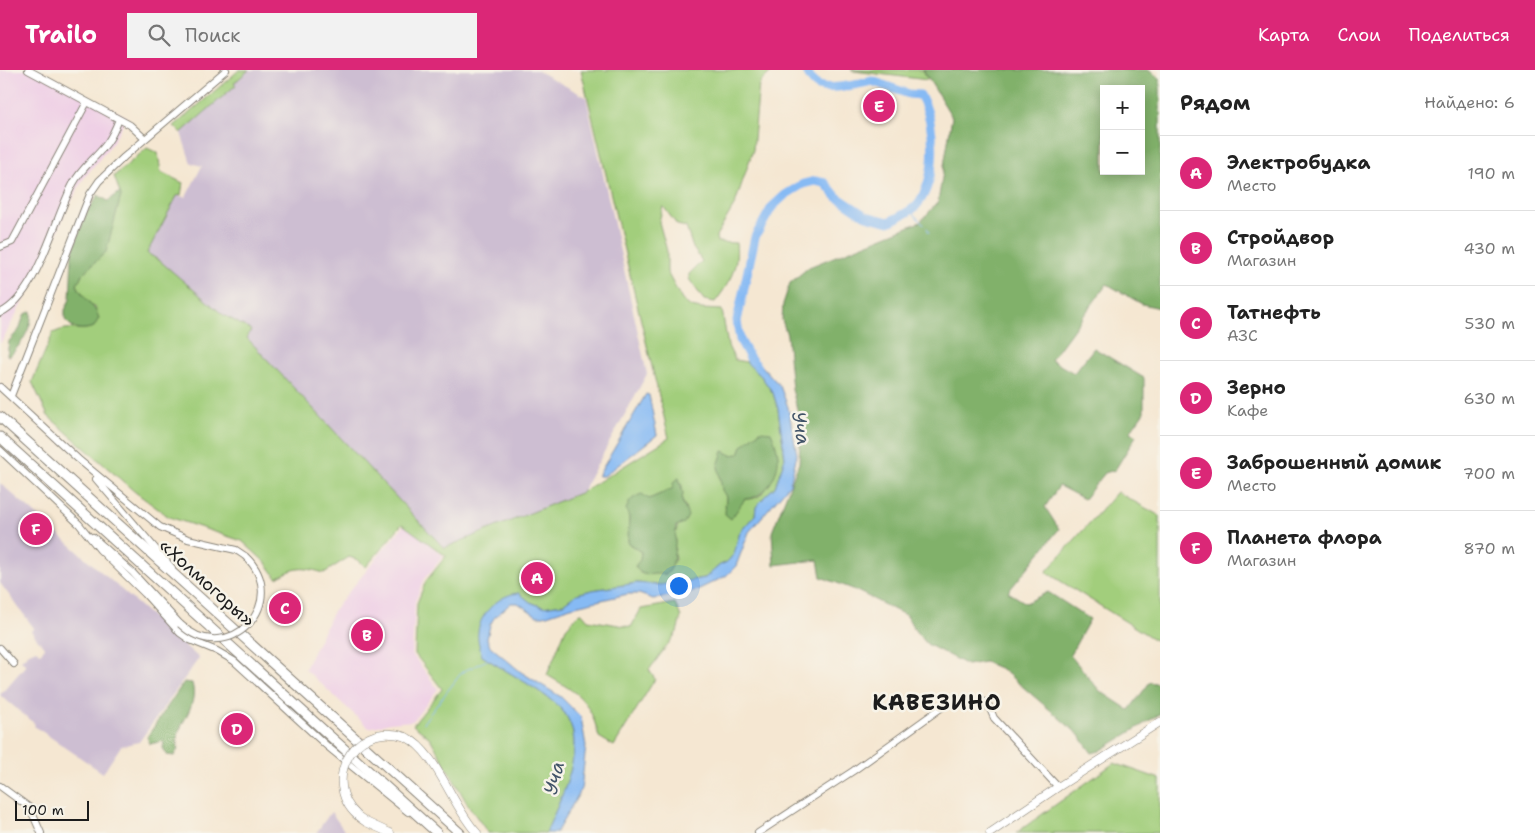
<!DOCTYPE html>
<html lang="ru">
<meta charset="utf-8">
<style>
:root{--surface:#fff;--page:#f2f2f2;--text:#222;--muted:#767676;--line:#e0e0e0;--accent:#db2777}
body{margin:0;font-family:"Shantell Sans",sans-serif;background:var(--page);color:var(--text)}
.controls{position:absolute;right:15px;top:15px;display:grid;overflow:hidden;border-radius:0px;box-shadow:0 2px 12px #0003}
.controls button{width:45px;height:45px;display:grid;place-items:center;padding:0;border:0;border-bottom:1px solid var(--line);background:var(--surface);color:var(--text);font:25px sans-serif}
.scale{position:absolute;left:15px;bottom:12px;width:74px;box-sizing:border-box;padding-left:5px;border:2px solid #1c1c1c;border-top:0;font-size:14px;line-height:18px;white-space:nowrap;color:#1c1c1c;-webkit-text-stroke:4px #f7f3e8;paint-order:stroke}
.you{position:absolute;left:678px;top:515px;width:18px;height:18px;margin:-12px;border:4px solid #fff;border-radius:50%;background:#1a73e8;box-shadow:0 0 0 8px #1a73e833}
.badge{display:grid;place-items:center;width:32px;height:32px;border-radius:50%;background:var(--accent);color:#fff;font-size:16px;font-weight:700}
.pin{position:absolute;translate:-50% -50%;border:2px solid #fff;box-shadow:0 1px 5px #0006}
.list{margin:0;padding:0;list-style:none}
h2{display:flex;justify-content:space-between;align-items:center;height:65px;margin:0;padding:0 20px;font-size:21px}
h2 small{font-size:16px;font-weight:400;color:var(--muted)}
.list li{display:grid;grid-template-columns:32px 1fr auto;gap:15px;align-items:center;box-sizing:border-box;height:75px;padding:0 20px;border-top:1px solid var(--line)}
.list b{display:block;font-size:19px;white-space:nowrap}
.list p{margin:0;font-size:16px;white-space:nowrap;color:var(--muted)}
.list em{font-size:16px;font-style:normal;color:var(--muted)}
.icon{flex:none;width:28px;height:28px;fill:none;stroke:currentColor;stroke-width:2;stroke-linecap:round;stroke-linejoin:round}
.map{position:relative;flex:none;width:1160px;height:763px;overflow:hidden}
header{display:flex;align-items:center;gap:30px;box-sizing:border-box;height:70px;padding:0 25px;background:var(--accent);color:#fff}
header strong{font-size:24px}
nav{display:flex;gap:28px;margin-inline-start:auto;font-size:18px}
.search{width:350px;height:45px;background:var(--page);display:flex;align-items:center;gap:12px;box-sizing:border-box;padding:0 18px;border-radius:0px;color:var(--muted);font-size:19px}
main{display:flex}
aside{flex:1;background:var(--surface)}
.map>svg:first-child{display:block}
.built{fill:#efd0e6}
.industrial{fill:#cdbed2}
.green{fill:#a2ce7b;stroke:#5f754c;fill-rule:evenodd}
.forest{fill:#81b16b;stroke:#4e6644;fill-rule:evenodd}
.water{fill:#86baf4;stroke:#516b88}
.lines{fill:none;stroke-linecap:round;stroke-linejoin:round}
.stream{stroke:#86baf4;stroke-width:1}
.river{stroke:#86baf4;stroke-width:9}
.minor-casing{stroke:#888277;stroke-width:8}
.major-casing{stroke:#888277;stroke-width:9}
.highway-casing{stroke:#888277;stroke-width:11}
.minor{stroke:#fff;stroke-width:6}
.major{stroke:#fff;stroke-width:8}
.highway{stroke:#fff;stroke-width:9}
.minor-bridge-casing{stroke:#888277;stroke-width:8;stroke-linecap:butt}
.major-bridge-casing{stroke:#888277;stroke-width:9;stroke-linecap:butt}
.minor-bridge{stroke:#fff;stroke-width:6}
.major-bridge{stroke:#fff;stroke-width:8}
.labels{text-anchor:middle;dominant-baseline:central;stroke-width:5;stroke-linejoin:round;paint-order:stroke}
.street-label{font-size:18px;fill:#1c1c1c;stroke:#f7f3e8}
.water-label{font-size:19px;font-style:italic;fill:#415368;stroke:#f7f3e8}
.district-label{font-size:22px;font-weight:bold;letter-spacing:1px;fill:#1c1c1c;stroke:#f7f3e8}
</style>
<header>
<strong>Trailo</strong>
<div class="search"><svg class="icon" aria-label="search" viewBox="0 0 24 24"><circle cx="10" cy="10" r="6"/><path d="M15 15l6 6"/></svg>Поиск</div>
<nav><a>Карта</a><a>Слои</a><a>Поделиться</a></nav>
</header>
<main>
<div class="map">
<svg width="1160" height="763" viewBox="0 0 1160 763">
<rect width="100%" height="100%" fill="#f7f3e8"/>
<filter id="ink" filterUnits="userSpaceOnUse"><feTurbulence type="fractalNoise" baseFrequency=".02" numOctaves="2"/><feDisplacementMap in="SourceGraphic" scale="10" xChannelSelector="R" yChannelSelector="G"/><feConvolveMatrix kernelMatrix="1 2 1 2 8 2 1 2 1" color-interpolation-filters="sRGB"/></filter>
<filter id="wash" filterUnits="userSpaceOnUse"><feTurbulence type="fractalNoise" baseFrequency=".0096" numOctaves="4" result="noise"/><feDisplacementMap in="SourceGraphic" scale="20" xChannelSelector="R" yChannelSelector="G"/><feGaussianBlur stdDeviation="1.12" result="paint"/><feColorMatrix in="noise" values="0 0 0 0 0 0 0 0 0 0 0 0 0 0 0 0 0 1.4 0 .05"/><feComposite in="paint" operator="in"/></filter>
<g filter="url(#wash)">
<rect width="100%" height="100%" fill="#f5e7d2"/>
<path class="built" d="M0,0H40L127,47L111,75L84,108L65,143L50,182L0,274Z
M404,455L444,486L424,509L415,532L412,584L438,619L413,651L390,653L369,658L305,599L333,541Z"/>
<path class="industrial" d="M249,0H536L586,27L647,304L582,422L444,478L247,268L251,260L222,244L160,191L146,183L177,126L186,127L202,96L191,93L181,63L235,15L234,13Z
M0,413L199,588L139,672L121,676L103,703L34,656L35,654L0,625L26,595L21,590L29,583L36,580L40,583L45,578L31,561L34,558L0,513Z
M331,742L346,763H316Z"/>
<path class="green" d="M239,0H249L234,13L236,15L181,63L174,56Z
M581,0H773L759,14L753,80L735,134L716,166L717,172L736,173C739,197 729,214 715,232L704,230L689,209V204L702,191L693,178L686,157L677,155L663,136L659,152L667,181V202L682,230L691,237L701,239L722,240L728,276L735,290L746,292L761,306L773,323L778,339L785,388L775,417L766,425L756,437L755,445L740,462L734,484L727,493L720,495L705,508L660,515L637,513L592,520L577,524L563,534L543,537L530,532L519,523C478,539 485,546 482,586C505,601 544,621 562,640C591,674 560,729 546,763H488L468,735L430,668L413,655L442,619L415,584L417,533L426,511L446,486L402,454L366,497L358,490L349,487L324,503C303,497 297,496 277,508L265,492L242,471L169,447L135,422L48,346L32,312L53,263C71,254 77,263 94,257L96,238L88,232L77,215L82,204L90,196L121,126L114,106L147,78L158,83L161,102L183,113L181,125L177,126L147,183L160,191L222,244L251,260L247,268L444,478L582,422L669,368ZM760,361L775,403C768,416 763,430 746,429L740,435L725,436L726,427L718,396L724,381L731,385L739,384L742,376ZM682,415V431L686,438C676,456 672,469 675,490C663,499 655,508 640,503L641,482L628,473L629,447L649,429Z
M851,0H923L928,10L854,1Z
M1117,422L1160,446V573L1046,502Z
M675,533L681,547L677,562L649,600L655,609L614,676L599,667C589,628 580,625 547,605L566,558L581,542L588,550L631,557L641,539Z
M1114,693L1160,709V763H1016Z"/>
<path class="forest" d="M923,0H1148L1160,8V238L1142,234L1107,214L1051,290L1074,303L1094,278L1144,308V342L1130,362L1136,366L1115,400L1105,403L1084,429L1059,416L1045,437L1059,459L1008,522L1026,533L1048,522L1090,549L1070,585L1100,621L1129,640L1150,612L1160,614V644L1100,681L1092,683L1078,664L1002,599L985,592L967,595L927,574L914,559L907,546L853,519L821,507L818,490L774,495L772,462L799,393L801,355L792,319L787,265L782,250L783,234L790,213L809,197L920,152L938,132L952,47ZM1104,19H1141V101H1104Z
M120,122L121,126L106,182L82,204L77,215C83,228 95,235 99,248L94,257C81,261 74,260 65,250V240L70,229L72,184L86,144L98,125L108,131Z
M31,241C33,258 21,274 10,286L7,285L9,271L19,260L24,245Z
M760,361L771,362C774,369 777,377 778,385C780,404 765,429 745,429L731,449L725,444L726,427L722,420L718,396L723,381L731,385L739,384L742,376Z
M679,408L683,423L682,431L688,446L684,453L676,456C675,467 676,500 666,504C663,505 657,504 654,504C644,506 640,504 635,496L640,490L641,482L628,473L629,447L626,440C629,430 633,427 642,424L649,429L672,419L674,411Z
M184,612L192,613C200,641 171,657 178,679L174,686L167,685L163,678L164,671L150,674L147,667Z"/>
<path class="water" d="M753,286L780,316L788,337L797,384L790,414L749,462L736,496L726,506L693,522L653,529L639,524H628L571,537L544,546H537L518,533H511L494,548L490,555L487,569L490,576L521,602L561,627L581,647L586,676L581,720L556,763H546C560,729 591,674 562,640C544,621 505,601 482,586C480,578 477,570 478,562C480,543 500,524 519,523L530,532L543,537L563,534L577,524L592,520L637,513L660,515L705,508L720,495L727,492L734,484L740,462L755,445L756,437L766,425L775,417L785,388L778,339L773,323L761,306L746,292Z
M646,324L649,325L657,365L604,406H598Z"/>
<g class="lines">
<path class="stream" d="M910,140L924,155
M927,158L929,162
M423,653L462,602L487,590"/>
<path class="river" d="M758,297L750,288L740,270L737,251L755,167L772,137L785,125L803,114L815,111L825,113L837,127L866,146L889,152C897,147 909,143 916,136C938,113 937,51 920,25L909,24L872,11C861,14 834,19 822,17C814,16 809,7 806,0"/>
</g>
</g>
<g filter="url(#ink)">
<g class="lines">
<g class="minor-casing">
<path id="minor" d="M28,0L130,55L145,69
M0,177L12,172L87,32
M0,243C38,225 54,149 73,114C81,98 96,88 107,73C112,66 116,57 119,49
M0,317L78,389L160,457L188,469L236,480L245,486
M11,326L90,124L99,111L124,87L226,0
M0,380L79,454L100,480L145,524L180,563L190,570L217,581L234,591L328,677L408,742
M96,409L172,498
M93,467L132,502L180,554
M0,578L14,594
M0,716L30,738L41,763
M758,763L853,701L948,633L959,630L987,632L994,648L1058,717"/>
</g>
<g class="major-casing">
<path id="major" d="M406,667C437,682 452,737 477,763
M366,752L390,763
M990,763L1058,717L1160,652"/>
</g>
<g class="highway-casing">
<path id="highway" d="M0,347L460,763
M0,367L437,763"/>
</g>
<use href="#minor" class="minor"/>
<use href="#major" class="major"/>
<use href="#highway" class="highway"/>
<g class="minor-bridge-casing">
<path id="minor-bridge" d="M180,554C228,600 293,531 245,486"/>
</g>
<g class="major-bridge-casing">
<path id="major-bridge" d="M366,752C316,721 350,648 406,667"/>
</g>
<use href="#minor-bridge" class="minor-bridge"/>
<use href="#major-bridge" class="major-bridge"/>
</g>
</g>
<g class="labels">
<g class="street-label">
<text transform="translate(207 513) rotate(42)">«Холмогоры»</text>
</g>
<g class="water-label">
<text transform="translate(801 358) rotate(80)">Уча</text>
<text transform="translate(554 708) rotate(-76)">Уча</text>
</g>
<g class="district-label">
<text x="937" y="632">КАВЕЗИНО</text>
</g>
</g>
</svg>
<div class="controls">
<button>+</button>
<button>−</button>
</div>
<div class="scale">100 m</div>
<div class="you"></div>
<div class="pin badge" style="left:537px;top:508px">A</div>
<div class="pin badge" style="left:367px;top:565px">B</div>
<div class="pin badge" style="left:285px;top:538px">C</div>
<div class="pin badge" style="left:237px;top:659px">D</div>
<div class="pin badge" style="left:879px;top:36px">E</div>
<div class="pin badge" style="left:36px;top:459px">F</div>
</div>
<aside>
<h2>Рядом<small>Найдено: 6</small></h2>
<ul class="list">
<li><span class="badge">A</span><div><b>Электробудка</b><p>Место</p></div><em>190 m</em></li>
<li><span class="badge">B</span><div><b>Стройдвор</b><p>Магазин</p></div><em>430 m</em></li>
<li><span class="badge">C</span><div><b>Татнефть</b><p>АЗС</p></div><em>530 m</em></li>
<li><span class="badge">D</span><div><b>Зерно</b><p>Кафе</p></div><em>630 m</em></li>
<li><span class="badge">E</span><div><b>Заброшенный домик</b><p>Место</p></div><em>700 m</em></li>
<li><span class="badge">F</span><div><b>Планета флора</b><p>Магазин</p></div><em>870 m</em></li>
</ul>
</aside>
</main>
